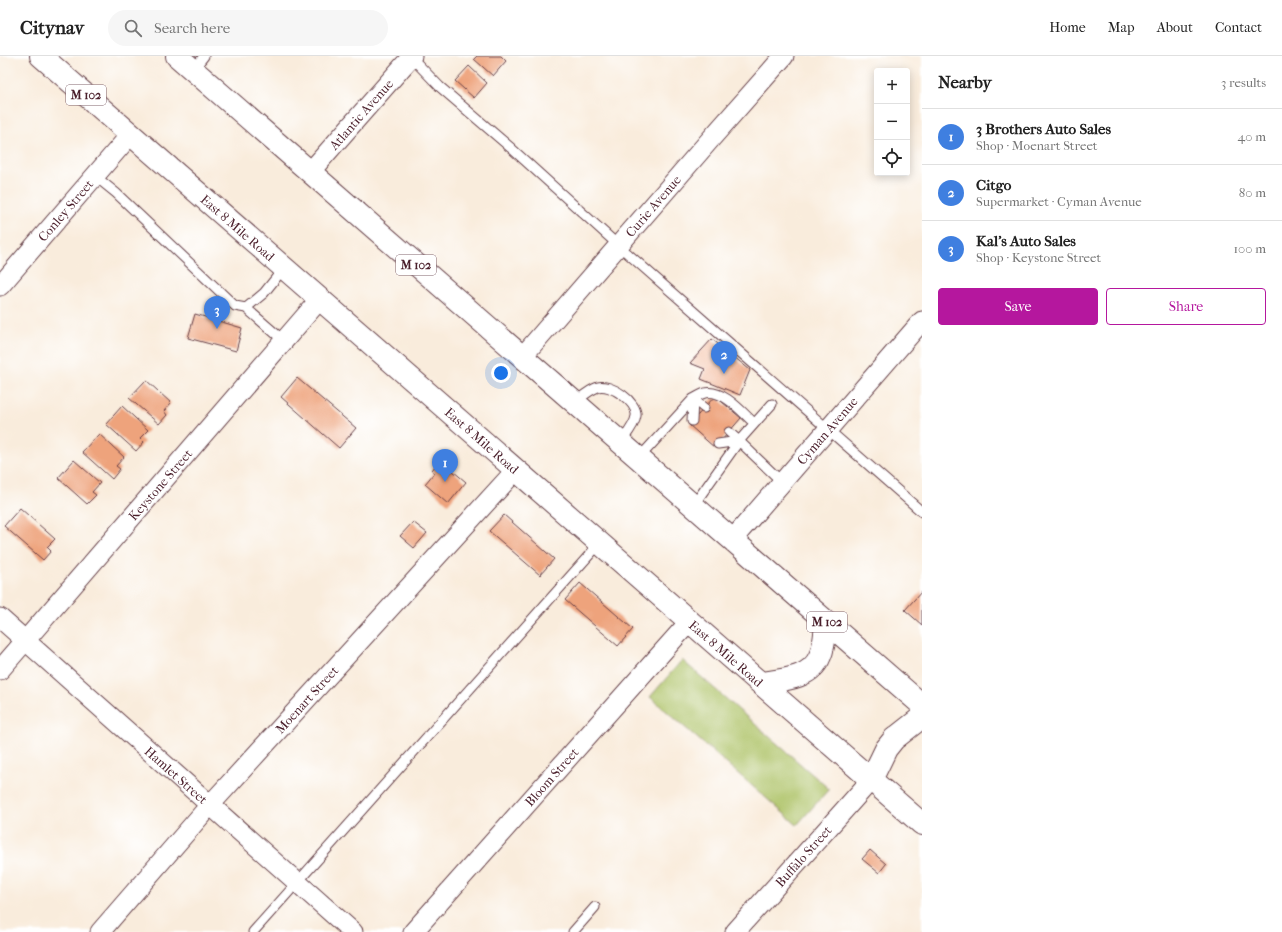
<!DOCTYPE html>
<meta charset="utf-8">
<style>
:root{--surface:#fff;--page:#f6f6f6;--text:#222;--muted:#767676;--line:#e0e0e0;--accent:#b5179e}
body{margin:0;font-family:"IM FELL French Canon",serif;background:var(--page);color:var(--text)}
.controls{position:absolute;right:12px;top:12px;display:grid;overflow:hidden;border-radius:4px;box-shadow:0 2px 10px #0003}
.controls button{width:36px;height:36px;display:grid;place-items:center;padding:0;border:0;border-bottom:1px solid var(--line);background:var(--surface);color:var(--text);font:20px sans-serif}
.you{position:absolute;left:501px;top:317px;width:14px;height:14px;margin:-10px;border:3px solid #fff;border-radius:50%;background:#1a73e8;box-shadow:0 0 0 6px #1a73e833}
.badge{display:grid;place-items:center;width:26px;height:26px;border-radius:50%;background:var(--accent);color:#fff;font-size:13px;font-weight:700}
.pin{position:absolute;translate:-50% -33px;filter:drop-shadow(0 1px 2px #0008)}
.pin::after{content:'';position:absolute;top:21px;width:14px;height:12px;background:inherit;clip-path:polygon(0 0,100% 0,50% 100%)}
.list{margin:0;padding:0;list-style:none}
h2{display:flex;justify-content:space-between;align-items:center;height:52px;margin:0;padding:0 16px;font-size:17px}
h2 small{font-size:13px;font-weight:400;color:var(--muted)}
.list li{display:grid;grid-template-columns:26px 1fr auto;gap:12px;align-items:center;box-sizing:border-box;height:56px;padding:0 16px;border-top:1px solid var(--line)}
.list b{display:block;font-size:15px;white-space:nowrap}
.list p{margin:0;font-size:13px;white-space:nowrap;color:var(--muted)}
.list em{font-size:13px;font-style:normal;color:var(--muted)}
.actions{display:flex;gap:8px;padding:12px 16px}
.actions a{flex:1;padding:9px 0;border:1px solid var(--accent);border-radius:4px;text-align:center;font-size:14px;color:var(--accent)}
.actions .main{background:var(--accent);color:#fff}
.icon{flex:none;width:22px;height:22px;fill:none;stroke:currentColor;stroke-width:2;stroke-linecap:round;stroke-linejoin:round}
.map{position:relative;flex:none;width:922px;height:876px;overflow:hidden}
header{display:flex;align-items:center;gap:24px;box-sizing:border-box;height:56px;padding:0 20px;background:var(--surface);border-bottom:1px solid var(--line)}
header strong{font-size:19px}
nav{display:flex;gap:22px;margin-inline-start:auto;font-size:14px}
.search{width:280px;height:36px;background:var(--page);display:flex;align-items:center;gap:10px;box-sizing:border-box;padding:0 14px;border-radius:22px;color:var(--muted);font-size:15px}
main{display:flex}
aside{flex:1;background:var(--surface)}
.map>svg:first-child{display:block}
.green{fill:#adc266;stroke:#7c7048}
.building{fill:#eea37c}
.lines{fill:none;stroke-linecap:round;stroke-linejoin:round}
.service-casing{stroke:#643e46;stroke-width:11}
.minor-casing{stroke:#643e46;stroke-width:21}
.trunk-casing{stroke:#643e46;stroke-width:24}
.service{stroke:#fff;stroke-width:9}
.minor{stroke:#fff;stroke-width:19}
.trunk{stroke:#fff;stroke-width:22}
.labels{text-anchor:middle;dominant-baseline:central;stroke-width:3.5;stroke-linejoin:round;paint-order:stroke}
.shield{fill:#fff;stroke:#80626b;stroke-width:1}
.shield-label{font-size:12px;font-weight:bold;fill:#4a1f2b}
.street-label{font-size:13px;fill:#4a1f2b;stroke:#fff}
</style>
<header>
<strong>Citynav</strong>
<div class="search"><svg class="icon" aria-label="search" viewBox="0 0 24 24"><circle cx="10" cy="10" r="6"/><path d="M15 15l6 6"/></svg>Search here</div>
<nav><a>Home</a><a>Map</a><a>About</a><a>Contact</a></nav>
</header>
<main>
<div class="map">
<svg width="922" height="876" viewBox="0 0 922 876">
<rect width="100%" height="100%" fill="#fff"/>
<filter id="ink" filterUnits="userSpaceOnUse"><feTurbulence type="fractalNoise" baseFrequency=".025" numOctaves="2"/><feDisplacementMap in="SourceGraphic" scale="8" xChannelSelector="R" yChannelSelector="G"/><feConvolveMatrix kernelMatrix="1 2 1 2 8 2 1 2 1" color-interpolation-filters="sRGB"/></filter>
<filter id="wash" filterUnits="userSpaceOnUse"><feTurbulence type="fractalNoise" baseFrequency=".012" numOctaves="4" result="noise"/><feDisplacementMap in="SourceGraphic" scale="16" xChannelSelector="R" yChannelSelector="G"/><feGaussianBlur stdDeviation="0.9" result="paint"/><feColorMatrix in="noise" values="0 0 0 0 0 0 0 0 0 0 0 0 0 0 0 0 0 1.4 0 .05"/><feComposite in="paint" operator="in"/></filter>
<g filter="url(#wash)">
<rect width="100%" height="100%" fill="#f9ecdc"/>
<path class="green" d="M682,604L829,733L797,769L650,641Z"/>
<g id="blocks">
<path class="building" d="M477,0H501L506,5L493,20L474,3Z
M469,10L487,27L474,42L455,25Z
M195,258L242,272L236,295L188,282Z
M712,283L750,314L740,339L701,323L705,313L690,307Z
M297,322L356,372L339,392L281,341Z
M146,324L171,347L164,355L167,359L159,368L129,342Z
M715,340L741,362L715,392L689,369Z
M122,350L148,374L140,382L144,386L136,395L106,368Z
M99,378L124,401L116,410L120,413L112,423L82,396Z
M74,404L100,427L92,436L96,439L87,448L58,422Z
M440,404L466,426L448,448L425,428L434,417L432,414Z
M20,452L55,483L47,491L51,495L43,504L4,470Z
M504,459L554,503L540,519L489,475Z
M413,466L427,477L414,492L400,480Z
M580,527L633,573L618,590L565,544Z
M922,535V569L905,554Z
M870,794L886,808L879,817L862,803Z"/>
</g>
</g>
<g filter="url(#ink)">
<use href="#blocks" fill-opacity="0" stroke="#643e46" stroke-width="1"/>
<g class="lines">
<g class="service-casing">
<path id="service" d="M411,1L440,31L511,92L618,189L922,456
M193,14L204,0
M95,120L116,137L235,250L246,252L264,237L284,212
M246,252L284,285
M693,343L704,352
M574,347C582,341 589,334 598,331C610,327 638,346 636,360C635,369 626,379 621,386
M692,365L693,343
M729,376L739,385
M718,388L739,385L782,426
M639,402L693,343C697,341 701,338 705,337C723,333 742,356 754,367
M693,450L739,385L772,348
M253,876L600,487
M573,876L595,851"/>
</g>
<g class="minor-casing">
<g id="minor">
<path id="s1" d="M310,116L412,0"/>
<path id="s2" d="M0,230L131,78"/>
<path id="s3" d="M522,301L709,85L784,0"/>
<path id="s4" d="M732,484L922,265"/>
<path id="s5" d="M0,562L353,876"/>
<path id="s6" d="M0,614L320,243"/>
<path id="s7" d="M100,876L210,749L516,414"/>
<path id="s8" d="M413,876L690,565"/>
<path id="s9" d="M735,876L871,724"/>
</g>
</g>
<g class="trunk-casing">
<g id="trunk">
<path id="s10" d="M41,0L922,768"/>
<path d="M177,0L922,649"/>
<path d="M761,627C782,624 811,623 820,600C825,589 825,577 826,566"/>
<path d="M871,724L886,693L894,683L922,661"/>
</g>
</g>
<use href="#service" class="service"/>
<use href="#minor" class="minor"/>
<use href="#trunk" class="trunk"/>
</g>
</g>
<g class="labels">
<g class="shield">
<rect x="66" y="29" width="40" height="20" rx="3"/>
<rect x="396" y="199" width="40" height="20" rx="3"/>
<rect x="807" y="556" width="40" height="20" rx="3"/>
</g>
<g class="shield-label">
<text x="86" y="39">M 102</text>
<text x="416" y="209">M 102</text>
<text x="827" y="566">M 102</text>
</g>
<g class="street-label">
<text stroke="none"><textPath href="#s1" startOffset="77">Atlantic Avenue</textPath></text>
<text stroke="none"><textPath href="#s3" startOffset="200">Curie Avenue</textPath></text>
<text stroke="none"><textPath href="#s2" startOffset="100">Conley Street</textPath></text>
<text stroke="none"><textPath href="#s10" startOffset="261">East 8 Mile Road</textPath></text>
<text stroke="none"><textPath href="#s4" startOffset="145">Cyman Avenue</textPath></text>
<text stroke="none"><textPath href="#s10" startOffset="585">East 8 Mile Road</textPath></text>
<text stroke="none"><textPath href="#s6" startOffset="245">Keystone Street</textPath></text>
<text stroke="none"><textPath href="#s10" startOffset="909">East 8 Mile Road</textPath></text>
<text stroke="none"><textPath href="#s7" startOffset="311">Moenart Street</textPath></text>
<text stroke="none"><textPath href="#s5" startOffset="236">Hamlet Street</textPath></text>
<text stroke="none"><textPath href="#s8" startOffset="208">Bloom Street</textPath></text>
<text stroke="none"><textPath href="#s9" startOffset="102">Buffalo Street</textPath></text>
</g>
</g>
</svg>
<div class="controls">
<button>+</button>
<button>−</button>
<button><svg class="icon" aria-label="locate" viewBox="0 0 24 24"><circle cx="12" cy="12" r="6"/><path d="M12 2v4M12 18v4M2 12h4M18 12h4"/></svg></button>
</div>
<div class="you"></div>
<div class="pin badge" style="left:445px;top:426px;background:#3f7fe0">1</div>
<div class="pin badge" style="left:724px;top:318px;background:#3f7fe0">2</div>
<div class="pin badge" style="left:217px;top:273px;background:#3f7fe0">3</div>
</div>
<aside>
<h2>Nearby<small>3 results</small></h2>
<ul class="list">
<li><span class="badge" style="background:#3f7fe0">1</span><div><b>3 Brothers Auto Sales</b><p>Shop · Moenart Street</p></div><em>40 m</em></li>
<li><span class="badge" style="background:#3f7fe0">2</span><div><b>Citgo</b><p>Supermarket · Cyman Avenue</p></div><em>80 m</em></li>
<li><span class="badge" style="background:#3f7fe0">3</span><div><b>Kal's Auto Sales</b><p>Shop · Keystone Street</p></div><em>100 m</em></li>
</ul>
<div class="actions"><a class="main">Save</a><a>Share</a></div>
</aside>
</main>
